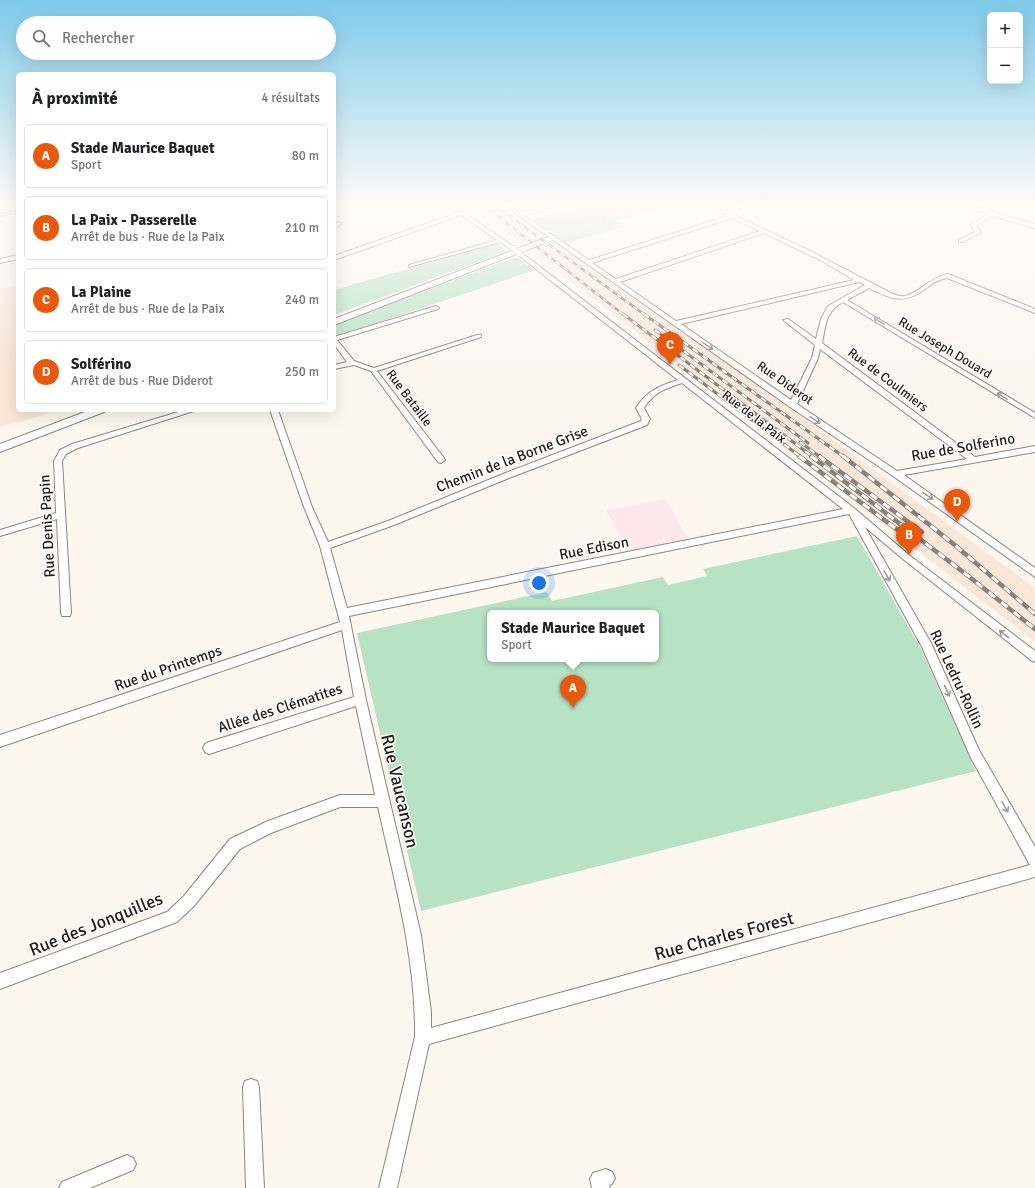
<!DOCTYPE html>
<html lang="fr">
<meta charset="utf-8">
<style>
:root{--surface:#fff;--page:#f6f6f6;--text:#202124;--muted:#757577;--line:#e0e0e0;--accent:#ea580c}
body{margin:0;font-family:Signika,sans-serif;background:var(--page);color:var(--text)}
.controls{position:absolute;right:12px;top:12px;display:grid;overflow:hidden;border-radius:6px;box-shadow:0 4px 16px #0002}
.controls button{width:36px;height:36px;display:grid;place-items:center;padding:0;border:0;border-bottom:1px solid var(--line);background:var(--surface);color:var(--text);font:20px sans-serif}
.you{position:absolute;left:539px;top:583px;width:14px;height:14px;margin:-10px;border:3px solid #fff;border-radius:50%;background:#1a73e8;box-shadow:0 0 0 6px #1a73e833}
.badge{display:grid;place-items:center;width:26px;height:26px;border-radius:50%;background:var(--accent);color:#fff;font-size:13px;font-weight:700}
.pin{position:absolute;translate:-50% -33px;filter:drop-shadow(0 1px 2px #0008)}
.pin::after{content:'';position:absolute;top:21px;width:14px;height:12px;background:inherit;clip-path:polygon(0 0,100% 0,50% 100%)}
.popup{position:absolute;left:487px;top:610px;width:172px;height:52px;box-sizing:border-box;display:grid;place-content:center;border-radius:6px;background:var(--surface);filter:drop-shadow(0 1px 3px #0005);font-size:13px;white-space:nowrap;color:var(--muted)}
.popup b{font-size:15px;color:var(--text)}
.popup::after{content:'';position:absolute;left:50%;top:100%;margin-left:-8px;border:8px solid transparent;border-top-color:var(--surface)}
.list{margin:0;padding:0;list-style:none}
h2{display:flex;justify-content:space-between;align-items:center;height:52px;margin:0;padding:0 16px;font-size:17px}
h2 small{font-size:13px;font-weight:400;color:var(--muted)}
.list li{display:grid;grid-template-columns:26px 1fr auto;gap:12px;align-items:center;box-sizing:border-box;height:64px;margin:0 8px 8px;padding:0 8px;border:1px solid var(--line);border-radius:6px}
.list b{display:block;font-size:15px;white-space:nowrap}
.list p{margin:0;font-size:13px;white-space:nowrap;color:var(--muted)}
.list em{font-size:13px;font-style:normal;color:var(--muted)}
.icon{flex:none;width:22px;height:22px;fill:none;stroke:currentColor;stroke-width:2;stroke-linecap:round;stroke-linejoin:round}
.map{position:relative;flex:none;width:1035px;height:1188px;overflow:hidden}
.search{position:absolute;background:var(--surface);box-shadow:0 4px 16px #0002;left:16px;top:16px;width:320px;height:44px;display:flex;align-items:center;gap:10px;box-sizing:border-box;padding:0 14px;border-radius:22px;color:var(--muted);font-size:15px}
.panel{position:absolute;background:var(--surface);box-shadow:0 4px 16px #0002;left:16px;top:72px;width:320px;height:340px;border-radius:6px}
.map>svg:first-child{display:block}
.industrial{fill:#fde8ee}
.built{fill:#fae7d7}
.green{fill:#b7e3c4;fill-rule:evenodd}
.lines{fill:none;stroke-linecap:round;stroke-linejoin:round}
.secondary-tunnel{stroke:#ddd6d0;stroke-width:8;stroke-dasharray:8 4;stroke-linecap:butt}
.minor-casing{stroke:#8f847b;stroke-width:2}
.tertiary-casing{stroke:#8f847b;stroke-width:2}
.secondary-casing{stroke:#8f847b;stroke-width:2}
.minor{fill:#fff;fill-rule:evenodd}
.tertiary{fill:#fff;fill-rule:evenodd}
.secondary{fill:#fff;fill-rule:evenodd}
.rail-far2-casing{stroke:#88827d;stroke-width:2.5}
.rail-far1-casing{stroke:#88827d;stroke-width:3}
.rail-casing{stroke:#88827d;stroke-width:4.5}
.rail-far2{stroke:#fff;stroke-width:1.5;stroke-dasharray:5;stroke-linecap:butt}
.rail-far1{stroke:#fff;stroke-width:2;stroke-dasharray:6;stroke-linecap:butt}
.rail{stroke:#fff;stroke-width:3;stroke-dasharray:8;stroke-linecap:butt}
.minor-bridge-casing{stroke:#8f847b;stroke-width:6;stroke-linecap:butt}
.minor-bridge{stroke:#fff;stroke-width:5.5}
.oneway{stroke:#9c9a98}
.labels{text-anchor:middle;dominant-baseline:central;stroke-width:3;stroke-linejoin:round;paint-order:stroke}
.far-street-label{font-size:13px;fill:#231e1a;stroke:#fff}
.street-label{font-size:15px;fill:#231e1a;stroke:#fff}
.near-street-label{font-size:18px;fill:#231e1a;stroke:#fff}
</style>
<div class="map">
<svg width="1035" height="1188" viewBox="0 0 1035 1188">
<rect width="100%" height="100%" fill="#fef7f0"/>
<path class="industrial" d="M666,499L688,540L627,551L606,510Z"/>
<path class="built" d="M474,206H503L788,407L1035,588V642Z
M18,285V410H57L34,418L0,427V289Z"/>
<path class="green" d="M583,206H670L617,221L625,226L567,243L533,220L584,207Z
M498,243L507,251L334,315V290Z
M516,257L535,270L338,336L334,331V325Z
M857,536L922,651L976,771L421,911L357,633L547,592L552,601L663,577L668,585L707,576L703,569ZM490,613H656V659H490Z"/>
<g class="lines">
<path class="secondary-tunnel" d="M551,239L637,206"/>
<g class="minor-casing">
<path id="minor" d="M449,206H454L517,249L512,250L500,242L409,267V265L497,240L461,215L334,260V256L457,213Z
M505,206H510L520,213L548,206H554V207L523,215L589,260L728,216L709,206H714L724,211L739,206H744V207L728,212L810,251L889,292C893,294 899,297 904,296C917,295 930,277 948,274L1035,309V313L947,278C939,279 932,284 925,289C904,305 891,299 869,288L847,300L1035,413V418L843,302C825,312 826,325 822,343L975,457L1035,446V452L904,475L1035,568V577L893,476L790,407ZM732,218L760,231L616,279L592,263ZM764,233L820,260L854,280L676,321L620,282ZM859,282L865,285L828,306L821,319L816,339L788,319L783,320L815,345L812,358L791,400L681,324ZM820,349L967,459L897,471L797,404L818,358Z
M963,206H969L996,212V213L1035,224V228L993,216L976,226L981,232L980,233L963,242H959V240L975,232L971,225L988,214Z
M18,210V212L0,216V214Z
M339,222L342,224L334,228V224Z
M518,253H522L854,508L909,555L1035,651V662L1031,660L903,559L865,527L931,643L979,750L1035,847V877L429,1044L397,1188H379L415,1037C416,959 395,883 378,807H340L271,833L240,849L194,906L177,922L0,989V973L167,912L184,896L230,839L268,821L340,795H375L356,706L209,754L205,752L203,748L205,744L209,742L354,697L342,630L0,747V735L340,622L320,546L304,507L270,410H278L312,507L328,542L388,521L503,474L641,421L642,419L636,408C647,391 659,386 678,380L518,255ZM682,383L843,509L347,608L330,548L394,525L509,478L647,425L650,419L644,408C653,393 666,388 682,383ZM849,514L922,647L971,758L1030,865L431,1028V1012L421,935L366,700L349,616Z
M436,306L439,308L438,309L337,340L354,361L374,368L477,335H481V337L377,371L444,458L445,460L441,463L438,462L371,371L354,365L334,369V365L347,362L334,344V337Z
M185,410H197L78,448L66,454L62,461L71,613L70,616H62L61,613L57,519L0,536V530L56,513L54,461L60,450L72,444Z
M251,1079L257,1081L259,1087L264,1188H246L243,1087L245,1081Z
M127,1155L133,1158L136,1164L133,1170L90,1188H59L62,1182Z
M606,1169L612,1172L615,1178L612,1184L609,1185L610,1188H592L590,1179L593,1173Z"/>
</g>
<g class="tertiary-casing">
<path id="tertiary" d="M18,255V259L0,263V259Z"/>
</g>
<g class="secondary-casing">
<path id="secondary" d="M548,237H554L555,239L334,325V319Z
M90,410H106L104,412L0,452V444Z"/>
</g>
<use href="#minor" class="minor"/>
<use href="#tertiary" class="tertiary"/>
<use href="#secondary" class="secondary"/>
<g class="rail-far2-casing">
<path id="rail-far2" d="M485,206L624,315
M496,206L645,315"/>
</g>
<g class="rail-far1-casing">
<path id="rail-far1" d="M623,314L813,457
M644,314L844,457
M655,330L808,443
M679,365L801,457
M800,442L820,457"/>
</g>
<g class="rail-casing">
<path id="rail" d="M799,456L911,540
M811,456L967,575L1035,629
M819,456L922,532
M843,456L956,546L1035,614"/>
</g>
<use href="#rail-far2" class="rail-far2"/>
<use href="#rail-far1" class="rail-far1"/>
<use href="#rail" class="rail"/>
<g class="minor-bridge-casing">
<path id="minor-bridge" d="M514,249L520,254"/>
</g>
<use href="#minor-bridge" class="minor-bridge"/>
</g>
<defs><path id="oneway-shaft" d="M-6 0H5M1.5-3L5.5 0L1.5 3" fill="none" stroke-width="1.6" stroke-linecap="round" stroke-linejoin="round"/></defs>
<g class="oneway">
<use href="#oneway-shaft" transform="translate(879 321) rotate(-149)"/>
<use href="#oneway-shaft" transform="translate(708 346) rotate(35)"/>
<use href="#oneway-shaft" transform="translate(1002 396) rotate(-149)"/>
<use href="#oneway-shaft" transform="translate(815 420) rotate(34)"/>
<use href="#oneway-shaft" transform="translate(928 496) rotate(35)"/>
<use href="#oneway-shaft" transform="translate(887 576) rotate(60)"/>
<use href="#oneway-shaft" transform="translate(1004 634) rotate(-142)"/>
<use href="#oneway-shaft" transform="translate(947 691) rotate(66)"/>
<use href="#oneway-shaft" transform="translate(1005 807) rotate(60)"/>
</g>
<linearGradient id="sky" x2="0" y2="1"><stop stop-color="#7ecae9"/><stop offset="0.55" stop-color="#fffbf8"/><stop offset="1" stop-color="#fffbf8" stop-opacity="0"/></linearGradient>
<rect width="1035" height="372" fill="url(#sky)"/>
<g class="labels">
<g class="far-street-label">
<text transform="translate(945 348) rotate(31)">Rue Joseph Douard</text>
<text transform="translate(888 380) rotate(37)">Rue de Coulmiers</text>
<text transform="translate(785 383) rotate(35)">Rue Diderot</text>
<text transform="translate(409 398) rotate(53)">Rue Bataille</text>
<text transform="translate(754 417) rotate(38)">Rue de la Paix</text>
</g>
<g class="street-label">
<text transform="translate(963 447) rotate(-10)">Rue de Solferino</text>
<text transform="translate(512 459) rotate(-21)">Chemin de la Borne Grise</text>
<text transform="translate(47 526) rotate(-93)">Rue Denis Papin</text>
<text transform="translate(594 548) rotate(-11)">Rue Edison</text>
<text transform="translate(168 668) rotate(-19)">Rue du Printemps</text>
<text transform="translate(957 679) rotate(65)">Rue Ledru-Rollin</text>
<text transform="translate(280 708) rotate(-18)">Allée des Clématites</text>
</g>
<g class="near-street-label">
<text transform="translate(400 791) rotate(77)">Rue Vaucanson</text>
<text transform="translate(96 924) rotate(-22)">Rue des Jonquilles</text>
<text transform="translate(724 936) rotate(-15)">Rue Charles Forest</text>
</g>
</g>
</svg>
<div class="controls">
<button>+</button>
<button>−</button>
</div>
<div class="you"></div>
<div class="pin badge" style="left:573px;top:708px">A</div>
<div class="popup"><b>Stade Maurice Baquet</b>Sport</div>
<div class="pin badge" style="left:909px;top:555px">B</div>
<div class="pin badge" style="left:670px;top:365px">C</div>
<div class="pin badge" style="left:957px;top:522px">D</div>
<div class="search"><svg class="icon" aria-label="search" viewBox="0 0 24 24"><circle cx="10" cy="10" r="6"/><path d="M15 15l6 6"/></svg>Rechercher</div>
<section class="panel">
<h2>À proximité<small>4 résultats</small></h2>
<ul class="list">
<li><span class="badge">A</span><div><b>Stade Maurice Baquet</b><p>Sport</p></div><em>80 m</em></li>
<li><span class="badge">B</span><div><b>La Paix - Passerelle</b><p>Arrêt de bus · Rue de la Paix</p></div><em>210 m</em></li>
<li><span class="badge">C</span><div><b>La Plaine</b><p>Arrêt de bus · Rue de la Paix</p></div><em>240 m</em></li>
<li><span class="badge">D</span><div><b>Solférino</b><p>Arrêt de bus · Rue Diderot</p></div><em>250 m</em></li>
</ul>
</section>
</div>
